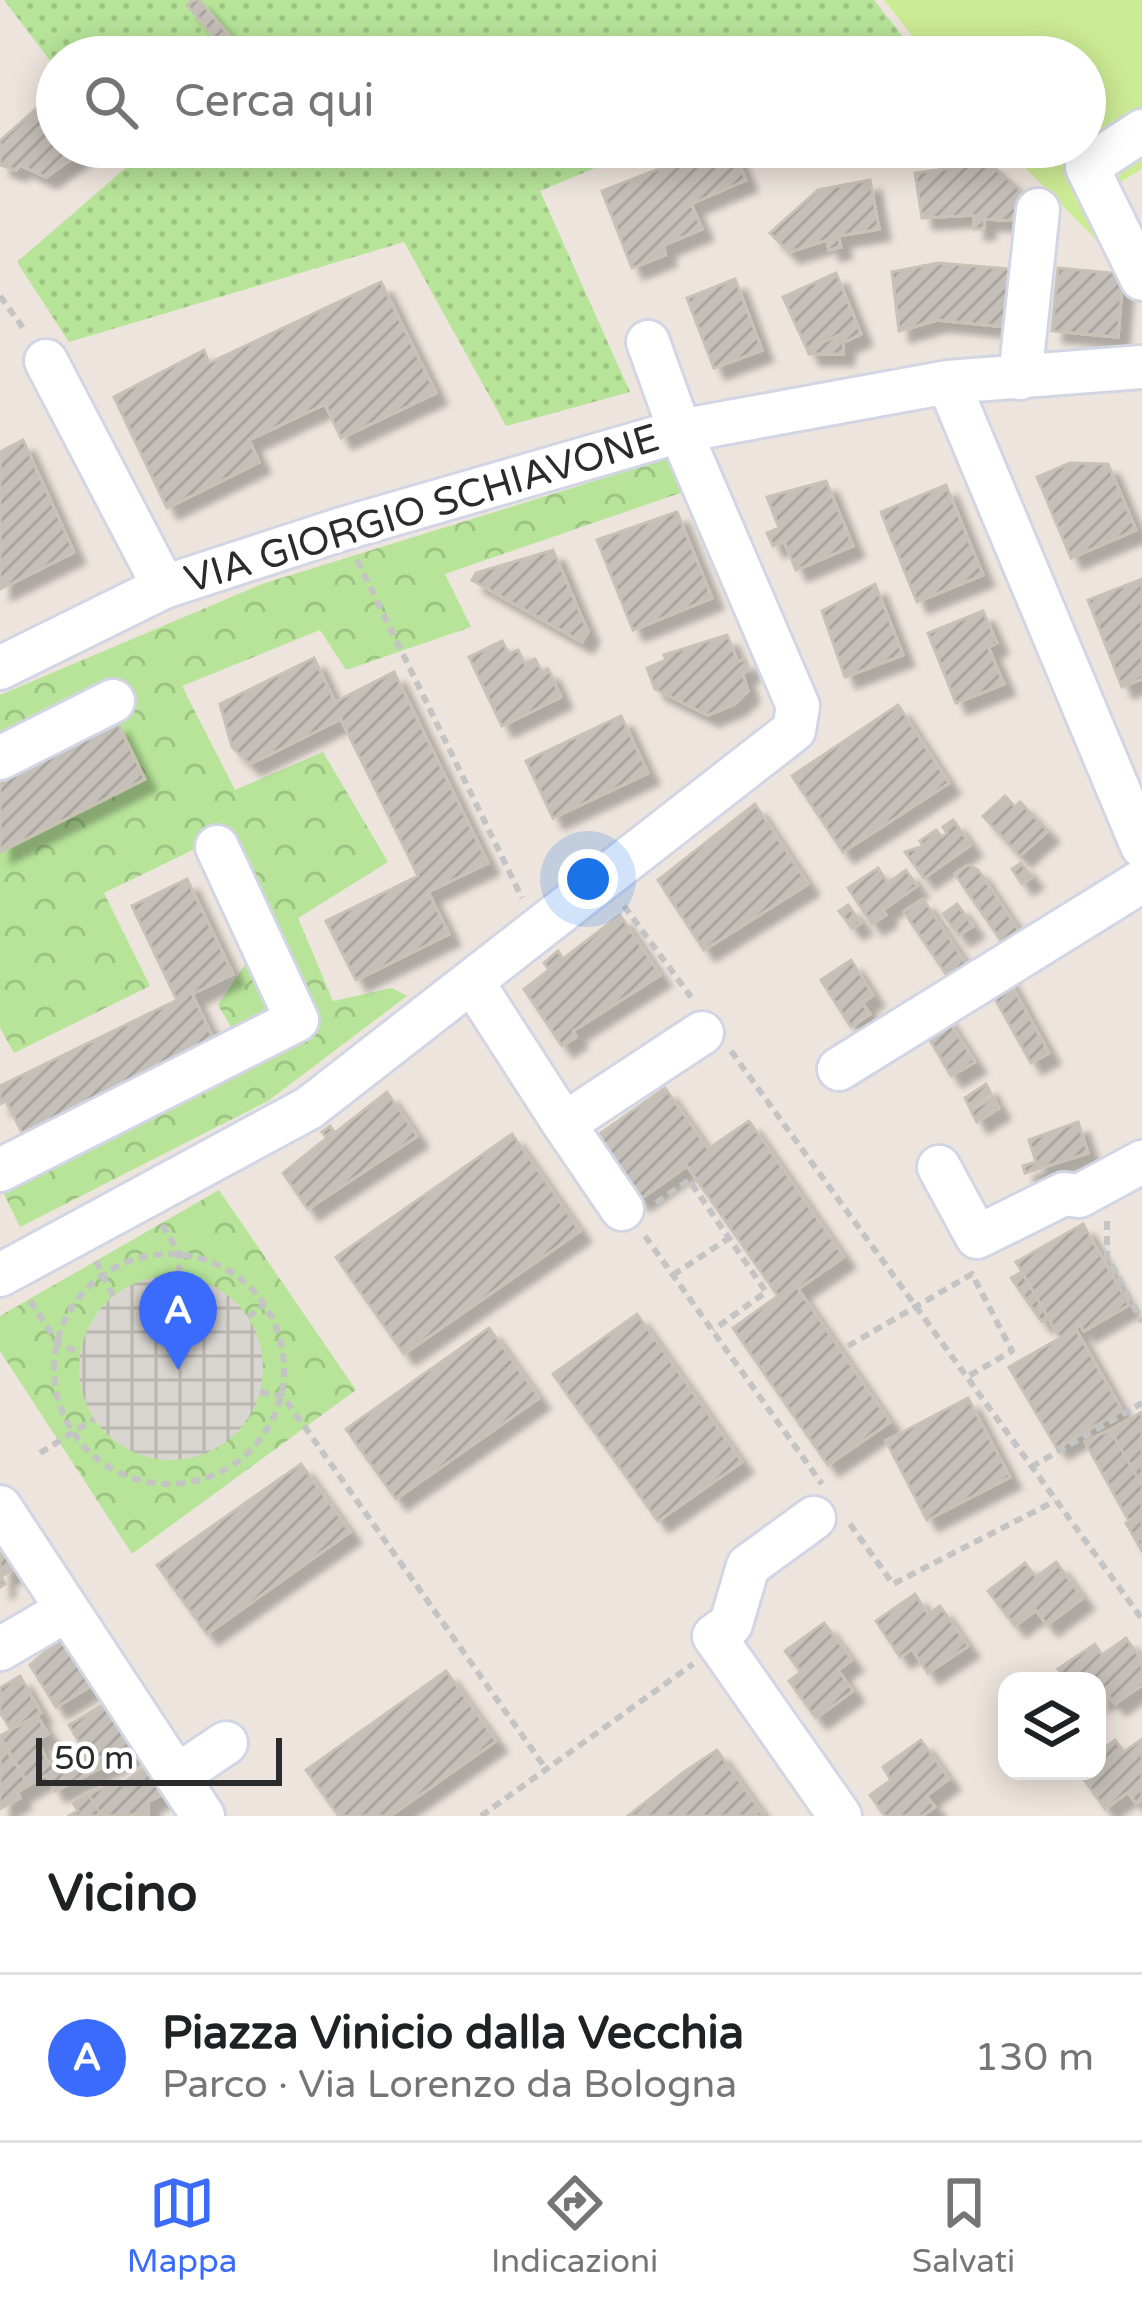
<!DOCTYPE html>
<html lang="it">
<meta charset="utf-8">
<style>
:root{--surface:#fff;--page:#f2f2f2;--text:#202124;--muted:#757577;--line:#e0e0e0;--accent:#3b6bfb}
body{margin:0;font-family:"Varela Round",sans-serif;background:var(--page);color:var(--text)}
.controls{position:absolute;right:36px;bottom:36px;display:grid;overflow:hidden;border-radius:24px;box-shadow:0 6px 30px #0003}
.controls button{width:108px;height:108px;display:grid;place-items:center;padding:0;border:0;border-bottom:3px solid var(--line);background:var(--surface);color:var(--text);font:60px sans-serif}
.scale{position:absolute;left:36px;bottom:30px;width:246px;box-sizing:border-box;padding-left:12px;border:6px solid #2b2b2b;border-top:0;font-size:33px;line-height:42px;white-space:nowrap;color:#2b2b2b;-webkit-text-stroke:9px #fff;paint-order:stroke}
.you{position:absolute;left:588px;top:879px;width:42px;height:42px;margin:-30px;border:9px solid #fff;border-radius:50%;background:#1a73e8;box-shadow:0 0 0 18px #1a73e833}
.badge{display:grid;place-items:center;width:78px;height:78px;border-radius:50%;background:var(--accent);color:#fff;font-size:39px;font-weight:700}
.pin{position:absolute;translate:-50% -99px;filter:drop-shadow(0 3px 6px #0008)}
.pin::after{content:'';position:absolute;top:63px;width:42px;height:36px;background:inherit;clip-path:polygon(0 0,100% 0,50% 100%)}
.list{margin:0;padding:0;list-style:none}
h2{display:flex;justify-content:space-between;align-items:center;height:156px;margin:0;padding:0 48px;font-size:51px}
h2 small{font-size:39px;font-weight:400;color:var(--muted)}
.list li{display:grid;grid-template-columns:78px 1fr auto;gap:36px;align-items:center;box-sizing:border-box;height:168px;padding:0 48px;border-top:3px solid var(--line)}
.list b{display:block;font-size:45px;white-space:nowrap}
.list p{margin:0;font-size:39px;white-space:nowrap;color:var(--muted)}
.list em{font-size:39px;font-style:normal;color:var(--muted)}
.icon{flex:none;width:66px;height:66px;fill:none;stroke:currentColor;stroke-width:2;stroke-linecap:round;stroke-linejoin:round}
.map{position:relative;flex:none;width:1142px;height:1816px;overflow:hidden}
.search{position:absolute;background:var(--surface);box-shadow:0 6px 30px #0003;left:36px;right:36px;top:36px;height:132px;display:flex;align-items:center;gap:30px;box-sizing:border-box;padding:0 42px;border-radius:66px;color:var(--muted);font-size:45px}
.sheet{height:324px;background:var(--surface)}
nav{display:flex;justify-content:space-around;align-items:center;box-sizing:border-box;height:168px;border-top:3px solid var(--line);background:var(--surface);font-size:33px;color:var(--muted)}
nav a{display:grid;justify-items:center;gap:6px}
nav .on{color:var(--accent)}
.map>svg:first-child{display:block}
.grass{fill:url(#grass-dots)}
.forest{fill:url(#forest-crowns)}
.pitch{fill:#cceb95}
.plaza{fill:url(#plaza-grid)}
.building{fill:url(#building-hatch);stroke:#c8c1b6;stroke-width:3;filter:url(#shadow)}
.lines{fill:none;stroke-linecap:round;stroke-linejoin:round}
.minor-casing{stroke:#d2d6e4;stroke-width:48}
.path{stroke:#c4c4c4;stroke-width:6;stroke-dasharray:9 6;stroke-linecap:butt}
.minor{stroke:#fff;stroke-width:42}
.labels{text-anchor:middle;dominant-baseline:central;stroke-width:10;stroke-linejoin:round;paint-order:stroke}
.street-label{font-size:39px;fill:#2b2b2b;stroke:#fff}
</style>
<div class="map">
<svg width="1142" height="1816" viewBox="0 0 1142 1816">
<defs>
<pattern id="grass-dots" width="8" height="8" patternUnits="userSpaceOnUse" patternTransform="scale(3)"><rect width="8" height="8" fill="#b7e499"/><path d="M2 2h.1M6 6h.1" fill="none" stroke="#9ec484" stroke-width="1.8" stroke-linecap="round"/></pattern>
<pattern id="forest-crowns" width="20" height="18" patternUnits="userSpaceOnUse" patternTransform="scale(3)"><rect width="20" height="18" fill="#b7e499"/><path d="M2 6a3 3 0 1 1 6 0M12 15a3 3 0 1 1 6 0" fill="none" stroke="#9ec484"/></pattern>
<pattern id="plaza-grid" width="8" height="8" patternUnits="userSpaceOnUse" patternTransform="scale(3)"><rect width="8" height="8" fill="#d9d5d0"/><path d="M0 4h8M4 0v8" fill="none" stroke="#bab7b3"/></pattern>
<pattern id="building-hatch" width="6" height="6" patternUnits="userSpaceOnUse" patternTransform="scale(3)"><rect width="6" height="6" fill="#c5bfb9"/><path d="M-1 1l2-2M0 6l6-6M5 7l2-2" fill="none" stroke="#a9a49f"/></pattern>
<filter id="shadow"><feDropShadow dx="11" dy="11" stdDeviation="3" flood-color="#0004"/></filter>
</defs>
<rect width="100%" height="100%" fill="#ede5dd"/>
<path class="grass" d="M4,0H874L919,57H57V70Z
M116,147H645L540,191L630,392L506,426L404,242L69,342L17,262L129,165Z"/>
<path class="forest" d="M669,458L683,492L445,574L471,627L346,670L320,630L182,686L235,790L323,752L388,862L298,918L333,1001L392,988L407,996L268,1101L20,1227L0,1186L250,1058L218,1005L254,951L197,848L104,893L150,986L14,1053L0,1028V695L262,584Z
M219,1190L356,1390L132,1554L0,1351V1316Z"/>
<path class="pitch" d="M884,0H1142V169L1110,188L1114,258L1005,147H1085V57H929Z"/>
<path class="plaza" d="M79 1368a92 92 0 1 1 184 0a92 92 0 1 1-184 0Z"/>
<path class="building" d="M193,0H199L235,42L225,50L187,5Z
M38,107L57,128V147H74L80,153L46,177L20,165L16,170L0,165V141Z
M715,147H732L746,180L691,204L702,229L664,245L665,255L632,268L602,191Z
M989,163L1019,189L1022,221L984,219V228L974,229V215L922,218L915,173Z
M870,180L879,229L838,236L841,247L829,250L827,240L789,252L770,233L818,190Z
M938,263L1011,269L1007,327L937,320L899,331L892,272Z
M1058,268L1123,274L1118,337L1052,331Z
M836,273L861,334L847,341L844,333L807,349L783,297Z
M735,279L762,350L714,368L687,298Z
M381,282L436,393L341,438L325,404L249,440L259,462L167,508L114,397L204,350L209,363Z
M844,333L843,354H809L807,349Z
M23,440L74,552L0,589V452Z
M1070,463L1108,464L1136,530L1071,558L1037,477Z
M826,481L853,546L796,570L784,541L773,546L767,533L779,528L767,497Z
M946,485L983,575L917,602L881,512Z
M677,512L712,598L633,630L597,540Z
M553,550L588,632L582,642L472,580L476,573Z
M1142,579V679L1122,687L1088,600Z
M875,584L903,655L845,677L822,611Z
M983,611L997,643L988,647L1004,684L956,703L928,633Z
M727,635L738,662L745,659L749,670L742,673L748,691L735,704L708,715L655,689L647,668L666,660L664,655Z
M502,641L509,654L518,650L525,664L535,659L542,672L548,669L561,697L502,726L469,657Z
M314,658L335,702L394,672L488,863L428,892L449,934L356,980L326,921L418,876L408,855L341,719L250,764L232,747L220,704Z
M898,705L949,783L843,852L792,776Z
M621,716L648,773L553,818L526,761Z
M117,722L145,779L0,852V780Z
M1005,796L1015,807L1020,802L1048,831L1020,856L983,816Z
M755,804L808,884L704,950L658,880Z
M953,820L971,845L924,878L905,852L923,846L920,841L936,830L942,837L947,833L943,827Z
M1021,863L1032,877L1022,884L1012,869Z
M968,865L978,870L1019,931L1002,942L955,874Z
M878,868L888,883L906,870L917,886L883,910L886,915L872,924L848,888Z
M187,879L233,974L192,994L219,1050L27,1142L6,1101L0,1104V1086L177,1000L132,906Z
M923,899L967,965L948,977L904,912Z
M957,904L973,926L959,935L943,914Z
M848,905L861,923L852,928L839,911Z
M620,915L660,975L573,1031L576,1037L562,1046L524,989L549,970L544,963L558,951L563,959Z
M851,960L873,995L862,1003L870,1014L851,1027L821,980Z
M1002,968L1049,1053L1031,1063L984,979Z
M944,1014L975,1062L951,1076L922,1026Z
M986,1084L991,1094L970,1108L965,1098Z
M665,1088L708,1149L749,1121L844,1257L798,1289L890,1422L828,1465L733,1328L778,1296L687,1166L639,1200L595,1137Z
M387,1092L417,1136L308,1209L283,1173L327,1138L322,1132L330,1126L335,1133Z
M993,1097L999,1108L977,1122L971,1111Z
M1078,1122L1088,1153L1025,1173L1023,1166L1036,1162L1029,1140Z
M512,1134L580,1231L404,1354L336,1257Z
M1083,1224L1129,1305L1084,1331L1080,1325L1075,1328L1122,1410L1057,1448L1009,1367L1060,1338L1016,1262Z
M1022,1272L1048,1318L1042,1322L1011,1278Z
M637,1314L742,1462L658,1521L553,1374Z
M489,1328L539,1398L396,1499L346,1429Z
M968,1398L1010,1477L927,1520L886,1441Z
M1142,1412V1485L1110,1430Z
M1110,1430L1142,1485V1513L1129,1521L1085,1442Z
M301,1464L350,1532L207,1634L157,1565Z
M1142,1513V1551L1126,1523Z
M0,1542L16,1568L1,1577L5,1584L0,1587Z
M1056,1562L1083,1598L1047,1625L1036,1610L1015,1626L988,1591L1025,1563L1036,1577Z
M915,1594L928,1614L940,1606L968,1646L928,1673L912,1649L900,1657L876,1621Z
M824,1623L852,1660L838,1670L853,1691L816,1718L789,1681L801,1672L785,1651Z
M63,1636L93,1685L56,1707L30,1665Z
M1126,1638L1142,1661V1685L1115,1704L1107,1694L1097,1701V1681H1066L1058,1669L1095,1644L1102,1655Z
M446,1671L496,1741L390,1816H339L306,1770Z
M20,1676L41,1713L11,1730L0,1712V1688Z
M104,1704L133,1752L55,1791L46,1775L29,1785L0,1736L37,1716L48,1734L37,1740L48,1763L80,1744L69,1725Z
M1142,1739V1800L1136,1803L1128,1792L1105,1809L1078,1771H1097V1753L1115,1740L1124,1752Z
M0,1740L29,1785L17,1792L20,1798L0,1809Z
M921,1740L949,1779L926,1796L935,1807L922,1816H885L870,1795L891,1780L883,1767Z
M717,1750L764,1816H628L684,1772Z
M147,1765L163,1794L148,1802V1814L102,1816L88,1794L119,1781L121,1785Z
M88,1794L102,1816H68L78,1811L73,1803Z"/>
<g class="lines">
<g class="minor-casing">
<path id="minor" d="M1142,131L1087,167L1142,279
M46,361L164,587
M1020,378L1038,210
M948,382L1142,367
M0,668L164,587L342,529L680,431L948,382L1142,846
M0,758L113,701
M473,983L564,1124L702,1033
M839,1069L1142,881
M564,1124L622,1209
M939,1167L977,1237L1064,1194L1079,1196L1142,1162
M0,1170L297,1020L217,847
M0,1275L309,1108L794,730L798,706L680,431L648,342
M0,1507L203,1816
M814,1518L748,1566L731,1624L714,1636L840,1816
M0,1649L67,1610
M177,1776L226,1743"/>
</g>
<path class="path" d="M0,296L26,332
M357,560L522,898
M624,906L691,997
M731,1051L1142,1619
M656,1203L689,1180L766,1292L713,1330
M1107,1221V1256L1142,1322
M162,1225L180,1254L179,1276
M645,1236L822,1484
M54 1369a115 115 0 1 1 230 0a115 115 0 1 1-230 0Z
M96,1261L113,1296
M673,1275L729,1238
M30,1301L57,1342L79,1353
M248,1317L265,1304
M848,1346L972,1274L1012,1351L967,1377
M260,1392L283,1396L546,1769
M40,1453L94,1419
M1031,1467L1142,1403
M850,1524L893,1584L1055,1501
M481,1816L693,1664"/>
<use href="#minor" class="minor"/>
</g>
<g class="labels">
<g class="street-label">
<text transform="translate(422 509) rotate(-17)">VIA GIORGIO SCHIAVONE</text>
</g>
</g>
</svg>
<div class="controls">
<button><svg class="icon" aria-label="layers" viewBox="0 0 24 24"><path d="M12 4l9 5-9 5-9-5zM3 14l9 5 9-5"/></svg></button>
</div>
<div class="scale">50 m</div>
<div class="you"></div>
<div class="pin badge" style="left:178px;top:1370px">A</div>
<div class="search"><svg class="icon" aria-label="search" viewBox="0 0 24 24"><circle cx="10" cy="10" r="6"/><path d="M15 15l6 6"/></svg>Cerca qui</div>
</div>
<section class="sheet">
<h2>Vicino<small></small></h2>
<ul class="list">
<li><span class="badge">A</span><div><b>Piazza Vinicio dalla Vecchia</b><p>Parco · Via Lorenzo da Bologna</p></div><em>130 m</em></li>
</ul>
</section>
<nav>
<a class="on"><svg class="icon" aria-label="map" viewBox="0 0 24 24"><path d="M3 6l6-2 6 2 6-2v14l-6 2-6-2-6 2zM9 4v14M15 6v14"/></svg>Mappa</a>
<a><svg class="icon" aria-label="directions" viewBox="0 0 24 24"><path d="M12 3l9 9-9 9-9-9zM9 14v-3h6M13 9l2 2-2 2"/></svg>Indicazioni</a>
<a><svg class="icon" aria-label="saved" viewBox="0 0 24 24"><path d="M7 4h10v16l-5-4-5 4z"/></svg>Salvati</a>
</nav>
